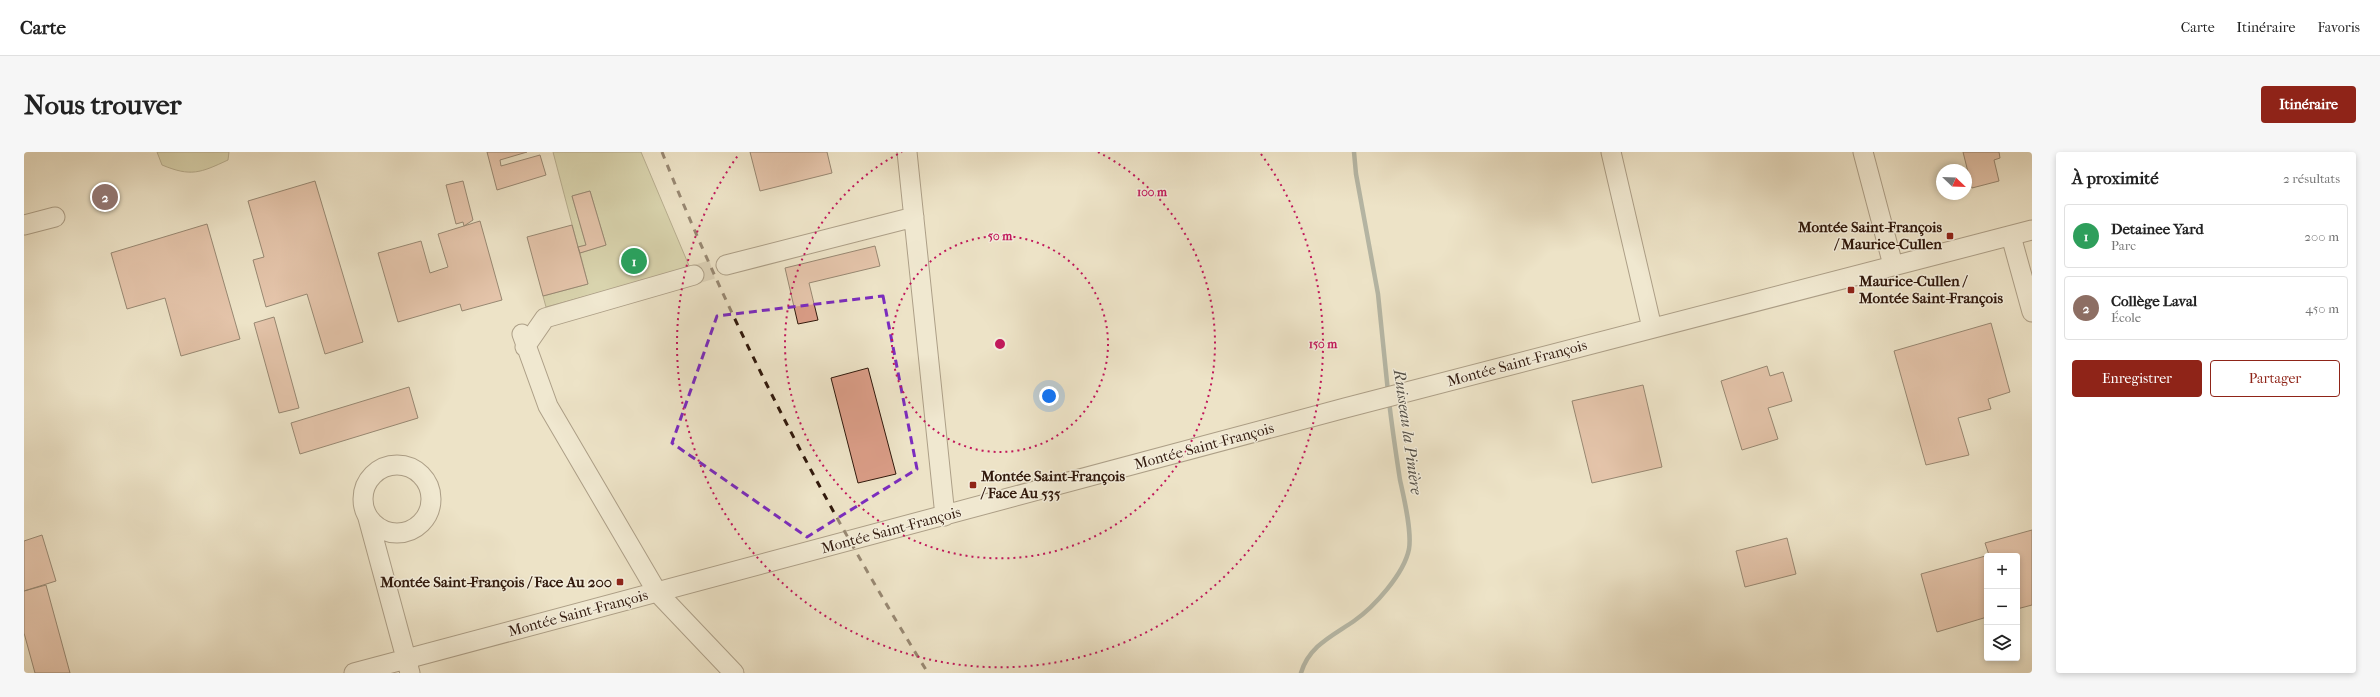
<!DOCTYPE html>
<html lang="fr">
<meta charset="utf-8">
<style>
:root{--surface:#fff;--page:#f6f6f6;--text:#222;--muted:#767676;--line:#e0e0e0;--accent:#8f2418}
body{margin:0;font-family:"IM FELL French Canon",serif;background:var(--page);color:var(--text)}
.controls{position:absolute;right:12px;bottom:12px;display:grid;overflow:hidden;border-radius:4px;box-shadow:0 2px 6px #0003}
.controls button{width:36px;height:36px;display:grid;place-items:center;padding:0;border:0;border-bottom:1px solid var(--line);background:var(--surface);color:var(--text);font:20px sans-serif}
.compass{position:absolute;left:1912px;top:12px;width:36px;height:36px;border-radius:50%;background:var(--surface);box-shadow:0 2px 6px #0003;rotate:113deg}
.you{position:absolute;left:1025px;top:244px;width:14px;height:14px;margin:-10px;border:3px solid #fff;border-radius:50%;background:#1a73e8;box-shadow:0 0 0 6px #1a73e833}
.badge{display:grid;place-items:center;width:26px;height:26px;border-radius:50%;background:var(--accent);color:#fff;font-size:13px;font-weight:700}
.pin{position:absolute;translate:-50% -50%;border:2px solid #fff;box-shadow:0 1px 4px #0006}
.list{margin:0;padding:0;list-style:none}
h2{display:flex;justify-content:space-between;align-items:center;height:52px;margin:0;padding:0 16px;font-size:17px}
h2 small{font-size:13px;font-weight:400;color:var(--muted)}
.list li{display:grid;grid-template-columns:26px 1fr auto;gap:12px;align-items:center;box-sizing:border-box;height:64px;margin:0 8px 8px;padding:0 8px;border:1px solid var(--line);border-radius:4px}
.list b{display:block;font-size:15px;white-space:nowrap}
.list p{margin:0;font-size:13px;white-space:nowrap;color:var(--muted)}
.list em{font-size:13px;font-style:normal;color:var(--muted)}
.actions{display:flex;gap:8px;padding:12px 16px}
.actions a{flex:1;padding:9px 0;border:1px solid var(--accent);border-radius:4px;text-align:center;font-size:14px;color:var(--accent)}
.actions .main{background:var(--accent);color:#fff}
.icon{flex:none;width:22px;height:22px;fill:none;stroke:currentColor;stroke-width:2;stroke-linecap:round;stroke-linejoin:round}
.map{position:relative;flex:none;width:2008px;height:521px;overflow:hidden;border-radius:4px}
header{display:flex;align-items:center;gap:24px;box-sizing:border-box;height:56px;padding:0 20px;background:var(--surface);border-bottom:1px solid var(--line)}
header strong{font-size:19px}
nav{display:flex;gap:22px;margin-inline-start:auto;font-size:14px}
.intro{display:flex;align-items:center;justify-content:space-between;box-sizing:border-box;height:96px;padding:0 24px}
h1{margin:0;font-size:28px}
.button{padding:10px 18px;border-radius:4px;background:var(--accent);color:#fff;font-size:14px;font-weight:700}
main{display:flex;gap:24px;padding:0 24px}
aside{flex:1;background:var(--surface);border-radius:4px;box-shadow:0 2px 6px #0003}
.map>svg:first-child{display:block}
.green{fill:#c0c190;stroke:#786d4e}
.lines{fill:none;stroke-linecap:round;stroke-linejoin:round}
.stream{stroke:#707b76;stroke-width:4.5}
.building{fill:#da9d87;stroke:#31190c}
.minor-tunnel{stroke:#c7bba2;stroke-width:19;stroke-dasharray:19 10;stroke-linecap:butt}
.minor-casing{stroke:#604c3b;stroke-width:21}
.minor{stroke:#f3eddb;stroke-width:19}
.rail{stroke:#31190c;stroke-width:3;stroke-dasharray:7 7;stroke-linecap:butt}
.marked{fill:none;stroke:#7b2cbf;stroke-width:3;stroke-dasharray:8 5;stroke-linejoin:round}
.ring{fill:none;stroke:#c2185b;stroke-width:2;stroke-dasharray:2 4}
.poi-dot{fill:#8f2418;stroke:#f3eddb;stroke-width:1.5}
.labels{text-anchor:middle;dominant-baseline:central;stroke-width:3;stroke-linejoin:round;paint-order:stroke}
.poi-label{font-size:15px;font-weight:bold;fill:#31190c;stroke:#f3eddb;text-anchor:end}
.street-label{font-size:15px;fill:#31190c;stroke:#f3eddb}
.water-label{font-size:16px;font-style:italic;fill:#56524a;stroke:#f3eddb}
.centre{fill:#c2185b;stroke:#f3eddb;stroke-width:2}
.ring-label{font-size:12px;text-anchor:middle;font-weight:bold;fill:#c2185b;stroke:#f3eddb;stroke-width:3;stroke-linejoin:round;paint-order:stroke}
</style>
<header>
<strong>Carte</strong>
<nav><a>Carte</a><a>Itinéraire</a><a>Favoris</a></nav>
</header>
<div class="intro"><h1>Nous trouver</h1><a class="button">Itinéraire</a></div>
<main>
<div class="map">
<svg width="2008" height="521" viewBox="0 0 2008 521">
<rect width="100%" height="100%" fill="#ede3c7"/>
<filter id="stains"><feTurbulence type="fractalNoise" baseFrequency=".005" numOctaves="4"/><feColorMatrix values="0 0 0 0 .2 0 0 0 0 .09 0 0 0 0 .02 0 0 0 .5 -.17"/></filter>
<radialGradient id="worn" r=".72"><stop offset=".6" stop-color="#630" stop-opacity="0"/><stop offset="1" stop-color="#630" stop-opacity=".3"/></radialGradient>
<path class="green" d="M133,0H205L204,8C176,21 167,25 138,13Z
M529,0H617L666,116L522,155L519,144L564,132L556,101L582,93L566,39L548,44L562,93L554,95Z"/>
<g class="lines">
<path class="stream" d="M1330,0L1332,22L1354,142L1364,240
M1277,521C1285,494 1308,484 1330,469C1350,455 1380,422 1385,397C1388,379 1380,346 1376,328C1372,302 1368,275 1365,249"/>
</g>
<path class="building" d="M463,0H503L476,8L477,14L516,3L522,23L473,38Z
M726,0H803L808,21L736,39Z
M1939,0H1975L1976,6L1970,8L1975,29L1948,36Z
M291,29L339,190L301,202L283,142L242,155L229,108L240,105L224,49Z
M439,29L449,68L440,74L439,70L432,72L422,33Z
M566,39L582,93L556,101L554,95L562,93L548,44Z
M456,69L478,148L438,159L436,152L374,170L354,101L397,89L406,121L424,115L414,82Z
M183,72L216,187L157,204L141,146L103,157L87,101Z
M548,73L564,132L519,144L503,85Z
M851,94L856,114L785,131L794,168L774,172L761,116Z
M250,165L275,256L255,261L230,171Z
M1967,171L1986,240L1964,247L1967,257L1934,266L1945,303L1902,313L1870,199Z
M1743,214L1746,224L1759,220L1768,249L1744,256L1754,287L1718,298L1697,229Z
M844,216L872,322L834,331L807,226Z
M1619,233L1638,315L1568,331L1548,249Z
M385,235L394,266L276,302L267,271Z
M2008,378V453L1993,457V404H1963V465L1913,480L1897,422L1965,403L1961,391Z
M18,383L32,429L0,439V389Z
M1763,386L1772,422L1721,435L1712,399Z
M22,433L46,521H11L0,481V439Z"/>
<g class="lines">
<path class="minor-tunnel" d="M670,123L702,113"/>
<g class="minor-casing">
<path id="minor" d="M883,0L921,364
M1587,0L1628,176
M1839,0L1869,113
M0,73L31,65
M1987,84L2008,160
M702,113L890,65
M498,182L524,254L633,440L710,521
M501,195L521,166L670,123
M339 347a34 34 0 1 1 68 0a34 34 0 1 1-68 0Z
M344,366L386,521
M330,521L1321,256L2008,78"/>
</g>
<use href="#minor" class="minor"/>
<path class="rail" d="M638,0C709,178 803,358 904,521"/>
</g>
<path d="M0 0H2008V521H0ZM859,144L893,317L783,385L648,291L693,164Z" fill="#ede3c7" fill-opacity=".55" fill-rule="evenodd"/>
<path class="marked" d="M859,144L893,317L783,385L648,291L693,164Z"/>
<g class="ring">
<circle cx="976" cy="192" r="108"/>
<path d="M1074 0A215 215 0 1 1 878 0"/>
<path d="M1237 2A323 323 0 1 1 715 2"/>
</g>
<g class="poi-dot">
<rect x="1922" y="80" width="8" height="8" rx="2"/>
<rect x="1823" y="134" width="8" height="8" rx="2"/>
<rect x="945" y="329" width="8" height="8" rx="2"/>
<rect x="592" y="426" width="8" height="8" rx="2"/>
</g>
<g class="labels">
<g class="poi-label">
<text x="1918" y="75">Montée Saint-François<tspan x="1918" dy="17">/ Maurice-Cullen</tspan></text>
<text x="1835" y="129" text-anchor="start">Maurice-Cullen /<tspan x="1835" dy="17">Montée Saint-François</tspan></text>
<text x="957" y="324" text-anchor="start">Montée Saint-François<tspan x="957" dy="17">/ Face Au 535</tspan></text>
<text x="588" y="430">Montée Saint-François / Face Au 200</text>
</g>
<g class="street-label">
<text transform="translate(1493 211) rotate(-15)">Montée Saint-François</text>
<text transform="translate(1180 294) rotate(-15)">Montée Saint-François</text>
<text transform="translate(867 378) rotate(-15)">Montée Saint-François</text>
<text transform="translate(554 461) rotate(-15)">Montée Saint-François</text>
</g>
<g class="water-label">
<text transform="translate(1384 280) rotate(82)">Ruisseau la Pinière</text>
</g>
</g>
<circle cx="976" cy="192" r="6" class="centre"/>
<g class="ring-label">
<text x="1128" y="44">100 m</text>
<text x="976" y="88">50 m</text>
<text x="1299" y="196">150 m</text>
</g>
<rect width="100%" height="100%" filter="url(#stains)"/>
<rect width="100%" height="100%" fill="url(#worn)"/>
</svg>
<div class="controls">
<button>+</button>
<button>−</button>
<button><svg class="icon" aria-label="layers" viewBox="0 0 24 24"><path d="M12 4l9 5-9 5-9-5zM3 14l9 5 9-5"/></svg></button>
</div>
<svg class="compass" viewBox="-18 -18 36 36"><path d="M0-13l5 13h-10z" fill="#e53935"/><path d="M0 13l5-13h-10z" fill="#767676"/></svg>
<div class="you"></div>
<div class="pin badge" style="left:610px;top:109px;background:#2e9e5b">1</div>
<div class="pin badge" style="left:81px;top:45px;background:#8d6e63">2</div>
</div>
<aside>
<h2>À proximité<small>2 résultats</small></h2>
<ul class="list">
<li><span class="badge" style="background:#2e9e5b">1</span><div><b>Detainee Yard</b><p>Parc</p></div><em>200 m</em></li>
<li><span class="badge" style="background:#8d6e63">2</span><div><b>Collège Laval</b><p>École</p></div><em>450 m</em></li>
</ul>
<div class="actions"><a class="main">Enregistrer</a><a>Partager</a></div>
</aside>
</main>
